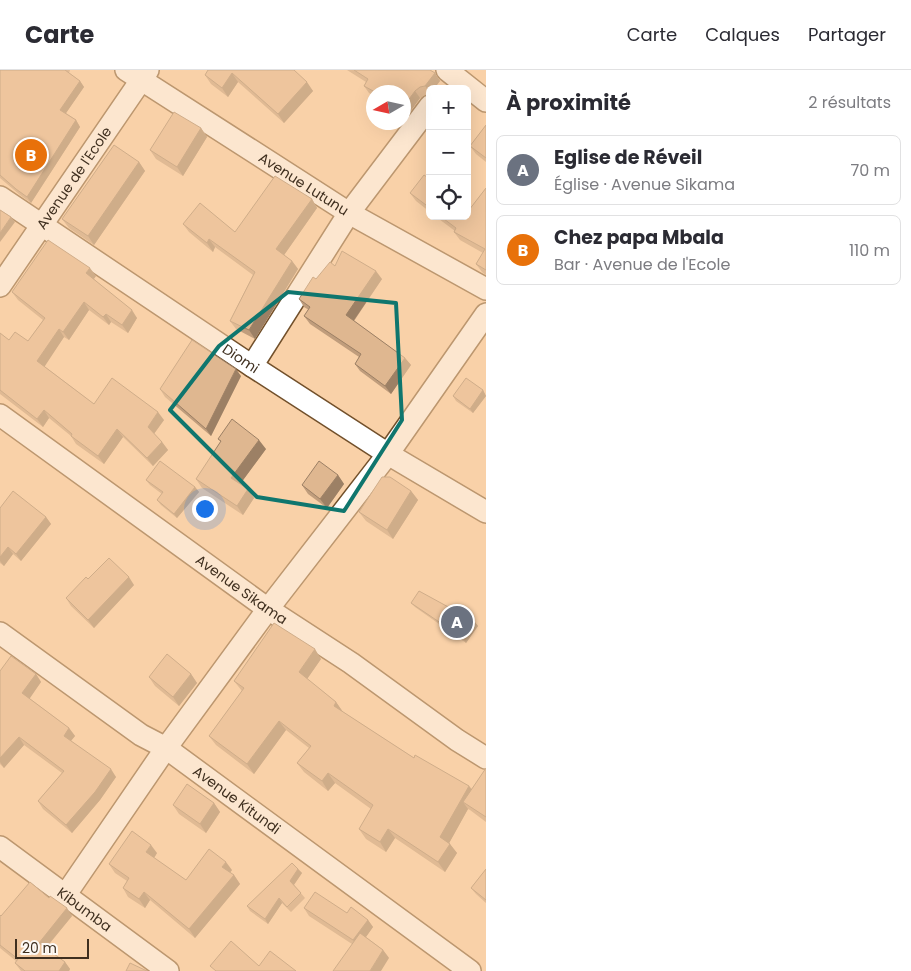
<!DOCTYPE html>
<html lang="fr">
<meta charset="utf-8">
<style>
:root{--surface:#fff;--page:#f2f2f3;--text:#2b2b33;--muted:#7c7c81;--line:#e1e1e2;--accent:#0177c0}
body{margin:0;font-family:Poppins,sans-serif;background:var(--page);color:var(--text)}
.controls{position:absolute;right:15px;top:15px;display:grid;overflow:hidden;border-radius:8px;box-shadow:0 5px 20px #0002}
.controls button{width:45px;height:45px;display:grid;place-items:center;padding:0;border:0;border-bottom:1px solid var(--line);background:var(--surface);color:var(--text);font:25px sans-serif}
.compass{position:absolute;left:366px;top:15px;width:45px;height:45px;border-radius:50%;background:var(--surface);box-shadow:0 5px 20px #0002;rotate:261deg}
.scale{position:absolute;left:15px;bottom:12px;width:74px;box-sizing:border-box;padding-left:5px;border:2px solid #3f2f1f;border-top:0;font-size:14px;line-height:18px;white-space:nowrap;color:#3f2f1f;-webkit-text-stroke:4px #fdf9f5;paint-order:stroke}
.you{position:absolute;left:204px;top:438px;width:18px;height:18px;margin:-12px;border:4px solid #fff;border-radius:50%;background:#1a73e8;box-shadow:0 0 0 8px #1a73e833}
.badge{display:grid;place-items:center;width:32px;height:32px;border-radius:50%;background:var(--accent);color:#fff;font-size:16px;font-weight:700}
.pin{position:absolute;translate:-50% -50%;border:2px solid #fff;box-shadow:0 1px 5px #0006}
.list{margin:0;padding:0;list-style:none}
h2{display:flex;justify-content:space-between;align-items:center;height:65px;margin:0;padding:0 20px;font-size:21px}
h2 small{font-size:16px;font-weight:400;color:var(--muted)}
.list li{display:grid;grid-template-columns:32px 1fr auto;gap:15px;align-items:center;box-sizing:border-box;height:70px;margin:0 10px 10px;padding:0 10px;border:1px solid var(--line);border-radius:8px}
.list b{display:block;font-size:19px;white-space:nowrap}
.list p{margin:0;font-size:16px;white-space:nowrap;color:var(--muted)}
.list em{font-size:16px;font-style:normal;color:var(--muted)}
.icon{flex:none;width:28px;height:28px;fill:none;stroke:currentColor;stroke-width:2;stroke-linecap:round;stroke-linejoin:round}
.map{position:relative;flex:none;width:486px;height:901px;overflow:hidden}
header{display:flex;align-items:center;gap:30px;box-sizing:border-box;height:70px;padding:0 25px;background:var(--surface);border-bottom:1px solid var(--line)}
header strong{font-size:24px}
nav{display:flex;gap:28px;margin-inline-start:auto;font-size:18px}
main{display:flex}
aside{flex:1;background:var(--surface)}
.map>svg:first-child{display:block}
.lines{fill:none;stroke-linecap:round;stroke-linejoin:round}
.minor-casing{stroke:#72502b;stroke-width:24}
.minor{stroke:#fff;stroke-width:21}
.wall{fill:#c09d7c}
.shaded-wall{fill:#9c8065}
.building{fill:#dfb790;stroke:#9c8065}
.marked{fill:none;stroke:#0f766e;stroke-width:4;stroke-linejoin:round}
.labels{text-anchor:middle;dominant-baseline:central;stroke-width:5;stroke-linejoin:round;paint-order:stroke}
.street-label{font-size:14px;fill:#3f2f1f;stroke:#fdf9f5}
</style>
<header>
<strong>Carte</strong>
<nav><a>Carte</a><a>Calques</a><a>Partager</a></nav>
</header>
<main>
<div class="map">
<svg width="486" height="901" viewBox="0 0 486 901">
<rect width="100%" height="100%" fill="#f9d1a8"/>
<g class="lines">
<g class="minor-casing">
<g id="minor">
<path id="s1" d="M126,0L349,143L486,219"/>
<path d="M447,0L486,31"/>
<path id="s2" d="M0,127L252,296L388,384L486,442"/>
<path id="s3" d="M0,216L148,0"/>
<path d="M252,296L349,143L430,36"/>
<path id="s4" d="M0,345L268,539L351,593L457,670L486,688"/>
<path id="s5" d="M0,563L141,665L166,678L470,901"/>
<path id="s6" d="M0,777L168,901"/>
<path d="M66,824L166,678L268,539L388,384L486,244"/>
</g>
</g>
<use href="#minor" class="minor"/>
</g>
<path class="wall" d="M0,0H70L69,3L80,11L84,17L66,43L76,50L80,57L31,133L20,125L0,108Z
M294,0L313,21L284,53L238,12L228,27L211,14L205,5Z
M347,0H430L435,3L440,11L430,19V24L425,25L420,28L407,46L404,44V22H374V26L369,23L364,16L366,12Z
M486,55V92L476,84L470,76Z
M201,58L207,67L183,106L156,89L150,80Z
M139,92L145,101L94,175L69,158L62,149Z
M430,109V142L416,131L410,123Z
M486,118V205L482,202L476,194L483,183L460,170L454,162L455,161L435,146H467L469,140Z
M312,129L317,138L284,185L292,191L298,199L255,269L236,259L230,251L253,205L215,177L213,182L189,162L183,154L235,162Z
M335,196L382,209L354,251L405,288L411,295L391,324L360,301L355,294L359,287L310,254L304,246L309,240L304,237L299,229Z
M96,206L94,209L137,248L128,263L111,252L109,255L89,240L69,270L64,267L44,296L94,334L164,350L154,364L162,372L168,380L153,396L123,367L104,394L76,374L71,366L49,348L43,357L0,324V263L9,270L28,271L43,250L18,230L12,222Z
M241,306L211,366L165,327L160,319Z
M483,320L486,326L473,343L456,331L453,326Z
M218,369L266,379L240,414L254,428L243,445L202,418L196,409L221,372Z
M338,405L344,414L327,438L308,424L302,415Z
M146,410L195,417L199,422L177,448L161,435L157,430L162,424L150,415Z
M411,421L418,430L393,469L366,451L359,442Z
M0,438L46,447L51,454L21,491L13,484L4,496L0,493Z
M88,509L134,515L94,558L71,536L66,528Z
M411,533L474,551L478,556L466,573L415,537Z
M321,589L307,609L336,632L343,642L414,688L469,716L472,719L486,698V752L470,740L468,739L449,773L457,783L445,802L395,768L386,782L366,769L359,759L371,739L335,713L328,721L304,702L297,693L309,678L286,660L254,704L216,675L209,666L242,621L234,611Z
M0,601L36,604L41,612L29,628L69,658L75,666L71,671L116,707L100,730L72,763L43,739L38,731L62,703L24,675L4,698L0,694Z
M191,604L197,613L179,636L155,616L149,607Z
M214,733L220,742L206,763L179,744L173,735Z
M157,783L154,788L186,810L232,800L230,803L234,805L240,814L195,868L150,830L145,838L128,827L123,818L127,811L115,803L109,794Z
M298,799L302,803L294,815L305,828L291,842L282,833L268,854L250,841L247,836Z
M486,799V833L476,824L471,818Z
M49,828L72,846L46,878L65,892L70,899L69,901H21L15,893L16,891L0,878V845L1,846Z
M304,838L347,843L368,850L373,857L366,867L383,880L389,888L352,874L309,846Z"/>
<path class="shaded-wall" d="M232,3L238,12L228,27L222,18Z
M435,3L440,11L434,19H430V22L425,16Z
M80,11L84,17L64,46L60,40Z
M307,12L313,21L284,53L278,44Z
M415,21L420,28L407,46L404,41V36Z
M76,50L80,57L31,133L27,127Z
M201,58L207,67L183,106L177,97Z
M139,92L145,101L94,175L88,166Z
M312,129L317,138L282,188L276,179Z
M11,147L15,152L0,172V163Z
M209,169L215,177L213,182L207,173Z
M292,191L298,199L255,269L249,260Z
M90,198L96,206L92,211L86,203Z
M376,201L382,209L352,253L346,245Z
M84,232L89,240L69,270L63,262Z
M132,240L137,248L128,263L122,255Z
M106,244L111,252L109,255L103,247Z
M59,259L64,267L43,299L37,291Z
M405,288L411,295L391,324L385,316Z
M236,299L241,306L211,366L206,359Z
M483,320L486,326L473,343L470,339Z
M44,340L49,348L43,357L37,349Z
M158,342L164,350L153,365L148,357Z
M117,359L123,367L104,394L98,386Z
M259,370L266,379L238,417L231,408Z
M162,372L168,380L153,396L147,388Z
M338,405L344,414L327,438L320,429Z
M195,417L199,422L177,448L174,444Z
M248,419L254,428L243,445L237,436Z
M411,421L418,430L393,469L387,460Z
M46,447L51,454L21,491L16,484Z
M8,477L13,484L4,496L0,491V487Z
M129,507L134,515L94,558L88,550Z
M474,551L478,556L466,573L463,568Z
M315,579L321,589L305,612L299,602Z
M36,604L41,612L28,631L22,623Z
M191,604L197,613L179,636L173,627Z
M336,632L343,642L334,636Z
M279,651L286,660L254,704L247,694Z
M69,658L75,666L69,673L64,666Z
M19,667L24,675L4,698L0,692V688Z
M111,699L116,707L100,730L72,763L66,755Z
M328,703L335,713L328,721L322,711Z
M469,716L476,726L463,732L468,739L447,777L440,767Z
M214,733L220,742L206,763L200,754Z
M388,759L395,768L386,782L380,772Z
M450,774L457,783L445,802L438,792Z
M151,775L157,783L152,791L146,782Z
M226,792L232,800L228,805L222,797Z
M298,799L302,803L293,816L290,811Z
M234,805L240,814L195,868L189,859Z
M144,822L150,830L145,838L139,829Z
M279,828L282,833L268,854L265,849Z
M67,838L72,846L44,880L39,873Z
M368,850L373,857L358,878L353,870Z
M383,880L389,888L381,901H370Z
M65,892L70,899L69,901H59Z"/>
<path class="building" d="M0,0H65L80,11L60,40L76,50L27,127L16,119L0,105Z
M208,0H294L307,12L278,44L232,3L222,18L205,5Z
M354,0H430L435,3L425,16L420,17L415,21L404,36V22H375L364,16L368,9Z
M174,42L201,58L177,97L150,80Z
M486,55V88L470,76Z
M114,75L139,92L88,166L62,149Z
M424,105L430,109V138L410,123Z
M275,106L312,129L276,179L292,191L249,260L230,251L255,202L209,169L207,173L183,154L200,133L235,162Z
M486,118V200L476,194L485,179L454,162L456,158L440,146H467V138L469,140Z
M0,140L11,147L0,163Z
M48,170L90,198L86,203L132,240L122,255L106,244L103,247L84,232L63,262L59,259L37,291L94,334L112,308L158,342L148,357L162,372L147,388L117,359L98,386L71,366L72,364L44,340L37,349L0,320V263L9,270L15,262L28,271L45,248L12,222Z
M342,181L376,201L346,245L405,288L385,316L355,294L361,284L304,246L310,237L299,229L313,207L316,209L330,192L335,196Z
M192,270L236,299L206,359L160,319Z
M466,308L483,320L470,339L453,326Z
M232,349L259,370L231,408L248,419L237,436L196,409L221,371L218,369Z
M160,391L195,417L174,444L157,430L163,422L146,410Z
M319,391L338,405L320,429L302,415Z
M382,407H390L411,421L387,460L359,442Z
M13,421L46,447L16,484L8,477L0,487V438Z
M109,488L129,507L88,550L66,528L86,507L88,509Z
M419,521L474,551L463,568L411,533Z
M274,553L315,579L299,602L336,632L334,636L414,688L415,685L469,716L440,767L450,774L438,792L388,759L380,772L359,759L373,735L328,703L322,711L297,693L311,676L279,651L247,694L209,666L244,618L234,611Z
M167,584L191,604L173,627L149,607Z
M11,586L36,604L22,623L69,658L64,666L111,699L95,722L66,755L38,731L64,701L19,667L0,688V601Z
M486,698V747L463,732Z
M187,714L214,733L200,754L173,735Z
M132,761L151,775L146,782L186,810L209,779L226,792L222,797L234,805L189,859L144,822L139,829L123,818L129,808L109,794Z
M292,793L298,799L290,811L301,823L287,837L279,828L265,849L247,836Z
M486,799V830L471,818Z
M30,812L49,828L50,826L67,838L39,873L65,892L59,901H25L15,893L18,889L0,875V845L1,846Z
M315,822L347,843L351,837L368,850L353,870L304,838Z
M360,863L383,880L370,901H333Z
M231,871L259,896L270,881L296,901H216L210,896Z
M130,893L147,901H126Z"/>
<path d="M0 0H486V901H0ZM288,222L396,233L402,350L344,441L257,427L170,340L219,276Z" fill="#f9d1a8" fill-opacity=".55" fill-rule="evenodd"/>
<path class="marked" d="M288,222L396,233L402,350L344,441L257,427L170,340L219,276Z"/>
<g class="labels">
<g class="street-label">
<text stroke="none"><textPath href="#s3" startOffset="131">Avenue de l'Ecole</textPath></text>
<text stroke="none"><textPath href="#s1" startOffset="211">Avenue Lutunu</textPath></text>
<text stroke="none"><textPath href="#s2" startOffset="290">Diomi</textPath></text>
<text stroke="none"><textPath href="#s4" startOffset="298">Avenue Sikama</textPath></text>
<text stroke="none"><textPath href="#s5" startOffset="290">Avenue Kitundi</textPath></text>
<text stroke="none"><textPath href="#s6" startOffset="105">Kibumba</textPath></text>
</g>
</g>
</svg>
<div class="controls">
<button>+</button>
<button>−</button>
<button><svg class="icon" aria-label="locate" viewBox="0 0 24 24"><circle cx="12" cy="12" r="6"/><path d="M12 2v4M12 18v4M2 12h4M18 12h4"/></svg></button>
</div>
<svg class="compass" viewBox="-18 -18 36 36"><path d="M0-13l5 13h-10z" fill="#e53935"/><path d="M0 13l5-13h-10z" fill="#7c7c81"/></svg>
<div class="scale">20 m</div>
<div class="you"></div>
<div class="pin badge" style="left:457px;top:552px;background:#6b7280">A</div>
<div class="pin badge" style="left:31px;top:85px;background:#e8710a">B</div>
</div>
<aside>
<h2>À proximité<small>2 résultats</small></h2>
<ul class="list">
<li><span class="badge" style="background:#6b7280">A</span><div><b>Eglise de Réveil</b><p>Église · Avenue Sikama</p></div><em>70 m</em></li>
<li><span class="badge" style="background:#e8710a">B</span><div><b>Chez papa Mbala</b><p>Bar · Avenue de l'Ecole</p></div><em>110 m</em></li>
</ul>
</aside>
</main>
